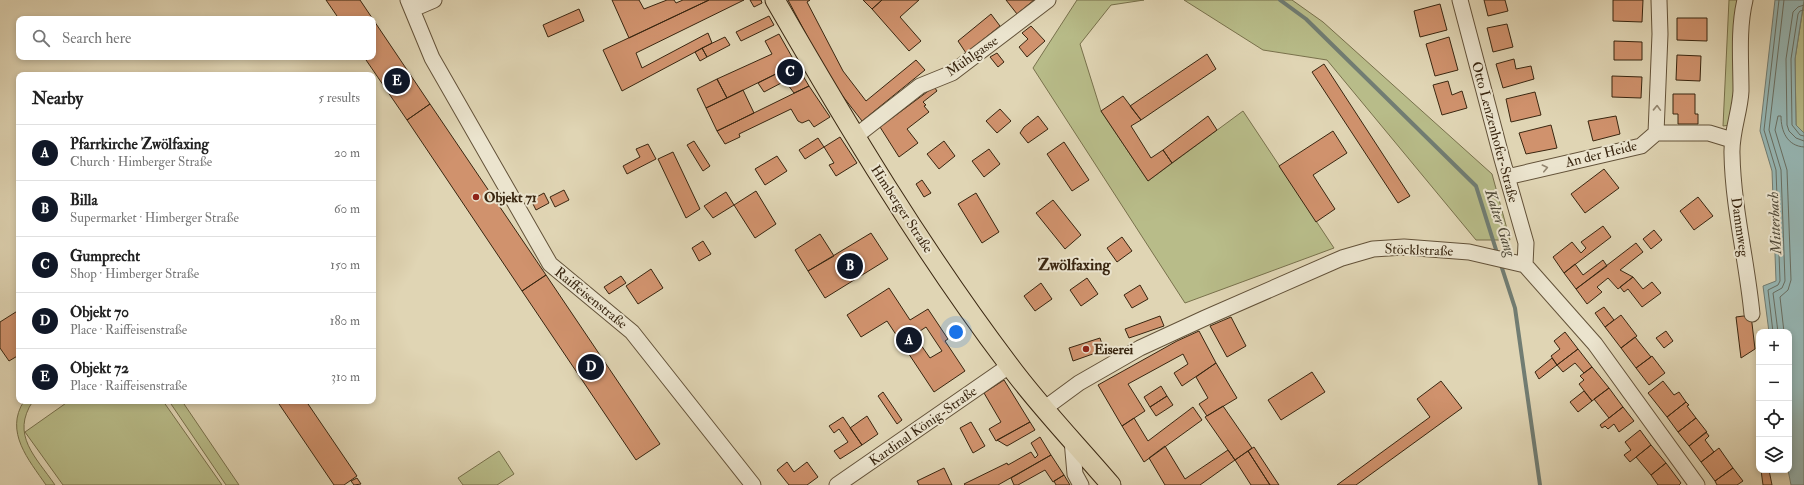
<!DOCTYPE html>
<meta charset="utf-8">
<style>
:root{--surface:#fff;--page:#f2f2f2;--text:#222;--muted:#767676;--line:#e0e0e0;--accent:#111827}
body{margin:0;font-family:"IM FELL Double Pica",serif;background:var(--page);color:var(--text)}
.controls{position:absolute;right:12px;bottom:12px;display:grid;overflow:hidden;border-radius:8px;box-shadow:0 2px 6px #0003}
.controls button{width:36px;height:36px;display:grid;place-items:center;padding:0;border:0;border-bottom:1px solid var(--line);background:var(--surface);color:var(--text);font:20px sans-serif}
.you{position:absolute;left:956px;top:332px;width:14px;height:14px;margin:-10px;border:3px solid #fff;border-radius:50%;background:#1a73e8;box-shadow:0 0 0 6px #1a73e833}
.badge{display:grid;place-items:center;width:26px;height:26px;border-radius:50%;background:var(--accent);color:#fff;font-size:13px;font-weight:700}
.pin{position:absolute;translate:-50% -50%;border:2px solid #fff;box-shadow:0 1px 4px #0006}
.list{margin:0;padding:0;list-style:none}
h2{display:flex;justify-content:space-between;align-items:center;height:52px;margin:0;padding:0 16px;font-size:17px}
h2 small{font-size:13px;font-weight:400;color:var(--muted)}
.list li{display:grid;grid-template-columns:26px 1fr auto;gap:12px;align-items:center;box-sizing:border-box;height:56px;padding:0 16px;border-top:1px solid var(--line)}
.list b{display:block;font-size:15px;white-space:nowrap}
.list p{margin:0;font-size:13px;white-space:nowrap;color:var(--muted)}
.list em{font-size:13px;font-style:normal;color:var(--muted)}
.icon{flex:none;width:22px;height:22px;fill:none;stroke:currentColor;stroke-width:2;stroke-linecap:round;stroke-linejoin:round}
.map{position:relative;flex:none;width:1804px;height:485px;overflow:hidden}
.search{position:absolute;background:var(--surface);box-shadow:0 2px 6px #0003;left:16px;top:16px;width:360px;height:44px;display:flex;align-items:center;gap:10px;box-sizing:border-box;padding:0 14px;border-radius:8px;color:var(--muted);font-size:15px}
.panel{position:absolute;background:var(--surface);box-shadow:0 2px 6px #0003;left:16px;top:72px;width:360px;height:332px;border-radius:8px}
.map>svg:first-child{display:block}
.green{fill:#b8bc89;stroke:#78714c}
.water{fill:#96b7b5;stroke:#717d73}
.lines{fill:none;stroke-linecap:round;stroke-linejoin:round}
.shore{stroke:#686e62;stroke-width:1}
.stream{stroke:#717d73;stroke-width:4}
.building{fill:#d0926d;stroke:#392610;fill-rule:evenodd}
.minor-casing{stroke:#635239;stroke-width:17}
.major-casing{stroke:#392610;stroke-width:21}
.minor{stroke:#ebe4ce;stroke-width:15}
.major{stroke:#e0d5b4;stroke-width:19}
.oneway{stroke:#92856f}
.poi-dot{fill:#8f2418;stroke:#ebe4ce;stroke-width:1.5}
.labels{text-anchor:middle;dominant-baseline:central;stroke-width:4;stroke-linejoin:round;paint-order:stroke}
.street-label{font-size:14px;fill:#392610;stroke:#ebe4ce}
.poi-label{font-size:14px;font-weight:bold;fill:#392610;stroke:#ebe4ce;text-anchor:start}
.water-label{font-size:15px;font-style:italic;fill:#504a39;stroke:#ebe4ce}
.quarter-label{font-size:16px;font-weight:bold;fill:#392610;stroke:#ebe4ce}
</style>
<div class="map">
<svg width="1804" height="485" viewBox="0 0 1804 485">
<rect width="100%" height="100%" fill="#e0d5b4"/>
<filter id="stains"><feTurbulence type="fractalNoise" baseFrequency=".005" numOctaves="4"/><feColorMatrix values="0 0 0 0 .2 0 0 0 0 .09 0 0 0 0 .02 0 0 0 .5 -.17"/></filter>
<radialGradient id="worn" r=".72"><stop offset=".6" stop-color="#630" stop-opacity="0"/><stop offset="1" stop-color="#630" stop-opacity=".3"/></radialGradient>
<path class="green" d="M1077,0H1144L1111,5L1080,44L1101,111L1148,181L1243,111L1334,248L1185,303L1033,68Z
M1184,0H1292L1323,22L1492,174L1510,240H1476L1327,60L1263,50Z
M1729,0H1742L1736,90L1731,125L1723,126Z
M1804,2V133L1796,125L1795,59Z
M24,401H33C10,435 36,457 55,485H46C29,460 4,432 24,401Z
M69,401H163L222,485H63L25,432Z
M169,401H182L239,485H226Z
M499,451L514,474L497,485H463L458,478Z"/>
<path class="water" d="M1775,0H1804L1795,59L1796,125L1804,133V485H1791L1788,470L1789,332H1769L1763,286L1776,281L1772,171L1760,131Z"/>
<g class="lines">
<path class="shore" d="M1804,5L1798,7L1793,12L1786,59L1787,125L1789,131L1796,138L1804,141
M1804,10L1800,11L1798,14L1791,59L1792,125L1800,135L1804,136
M1773,332L1768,290L1778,285L1780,281L1776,170L1764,130L1779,0
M1778,332L1773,293L1782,288L1785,281L1781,170L1769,130L1784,0
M1784,332L1780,297L1788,290L1791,280L1787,170L1775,130L1778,116H1781C1781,131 1787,146 1804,147"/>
<path class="stream" d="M1280,0L1306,19L1476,186L1498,256
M1500,262L1515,308L1540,485"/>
</g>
<path class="building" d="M326,0H360L430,104L407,120L364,57H373V19H339Z
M612,0H639L644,9L667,0H674L676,3L683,0H709L629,38Z
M709,0H744L636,53L642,68L708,33L712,43L622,91L603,50Z
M750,0H761L762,3L754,7Z
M788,0H810L807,2L843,71L866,101L916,60L925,70L862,121L831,81Z
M863,0H882L872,9Z
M882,0H919L900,17L921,41L909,51L872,9Z
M1006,0H1034L1017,14Z
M1484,0H1505L1508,11L1488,16Z
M1613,0H1643L1642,22L1613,21Z
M1440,4L1447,30L1420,37L1414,11Z
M579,9L584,21L548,37L543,25Z
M991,14L1000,26L966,53L958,41Z
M769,16L774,25L741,41L736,32Z
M1677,18H1707V41L1677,40Z
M1507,24L1513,47L1493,52L1487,28Z
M1031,26L1045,41L1027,57L1019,47L1028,39L1022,33Z
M779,34L796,64L727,98L717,79L772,54L765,41Z
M725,37L730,45L707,57L702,48Z
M1449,37L1458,70L1435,76L1426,44Z
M1614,41L1642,42V60H1614Z
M702,48L707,57L700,61L695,52Z
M997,53L1004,62L998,67L990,57Z
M1207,54L1216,69L1141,120L1130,106Z
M1677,55L1701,56L1700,81L1676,80Z
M1514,59L1516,69L1531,66L1534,79L1503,88L1496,64Z
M796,64L809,86L794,93L785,81L764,92L758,83Z
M1324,64L1410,196L1398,203L1312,72Z
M1612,76L1642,77L1641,98L1612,97Z
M717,79L727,98L706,108L697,89Z
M1448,81L1452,95L1462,91L1467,108L1442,115L1433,85Z
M809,86L830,117L814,127L809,120L802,123L798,121L791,109L739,134L740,137L725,144L717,131Z
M935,88L937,91L923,102L926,105L924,106L929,112L907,129L918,143L899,157L880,127L931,89Z
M743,90L754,113L717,131L706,108Z
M1535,92L1541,115L1511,122L1506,99Z
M1673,94H1695V114H1698V124H1678V114H1673Z
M1123,96L1141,120L1131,126L1151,158L1163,150L1172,163L1148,181L1101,111Z
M430,104L546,275L522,291L407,120Z
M1000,109L1011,121L997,133L986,121Z
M1038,116L1048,129L1028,143L1020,133L1024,127Z
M1208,116L1217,130L1172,163L1163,150Z
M1616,116L1620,134L1593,141L1588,121Z
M1551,125L1557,148L1526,154L1519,133Z
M1333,131L1347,153L1313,175L1335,209L1316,222L1279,166Z
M840,137L857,163L836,176L829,165L834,163L824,147Z
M818,138L824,147L805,159L799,150Z
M694,141L710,166L703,171L687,145Z
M944,141L955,156L939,169L927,154Z
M1064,142L1089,180L1072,191L1047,154Z
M648,144L656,159L627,174L623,166L640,157L636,149Z
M989,149L1000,164L984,177L972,161Z
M673,152L700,209L686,218L658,159Z
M777,156L787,171L765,185L755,169Z
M1604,169L1619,188L1585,213L1571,194Z
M922,180L931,193L924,197L916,184Z
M564,190L569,200L555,207L550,197Z
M756,191L776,224L755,238L734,205Z
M726,192L734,205L713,218L704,206Z
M544,193L549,203L536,210L531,200Z
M976,193L999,232L982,243L958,204Z
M1698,197L1713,216L1694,230L1680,211Z
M1053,200L1081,235L1065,249L1036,213Z
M1603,226L1611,237L1564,273L1553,257L1572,242L1581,253L1586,248L1581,242Z
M1654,230L1662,240L1651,249L1643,239Z
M871,233L888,259L825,298L808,271Z
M820,234L834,256L808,271L795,250Z
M1122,237L1132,251L1117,262L1107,248Z
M703,241L711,254L699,261L692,248Z
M1636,243L1643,252L1620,270L1633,277L1618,289L1608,278L1597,287L1602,292L1587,304L1576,289Z
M1603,260L1607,266L1576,289L1564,273L1575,264L1583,275Z
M651,269L663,288L638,304L626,286Z
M546,275L660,444L636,460L522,291Z
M621,276L626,283L609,294L604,287Z
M1633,277L1643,289L1652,282L1661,293L1642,307L1628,289L1624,292L1620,287Z
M1087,278L1098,294L1081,306L1070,290Z
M1041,283L1052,299L1035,311L1024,296Z
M1140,285L1148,299L1132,308L1124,295Z
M889,288L910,320L928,309L948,339L945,341L965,371L934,392L887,321L861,337L847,315ZM926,327L942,351L930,358L914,335Z
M1604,307L1614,320L1605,327L1595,313Z
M19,310V355L9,361L0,348V322Z
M1621,315L1637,336L1621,348L1605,327Z
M1751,315L1755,349L1741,358L1736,317Z
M1160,316L1164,326L1129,338L1125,329Z
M1231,317L1246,346L1227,357L1210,326Z
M1199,331L1216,363L1182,386L1174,373L1188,364L1183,354L1128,384L1145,411L1122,426L1098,385L1177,341Z
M1666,331L1673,341L1664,348L1656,338Z
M1565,332L1578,349L1557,365L1551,356L1560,349L1554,341Z
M1635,337L1651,357L1636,368L1621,348Z
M1100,338L1104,350L1073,361L1069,348Z
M1578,349L1592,367L1584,373L1575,363L1563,372L1557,365Z
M1652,356L1665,373L1649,385L1636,368Z
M1552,358L1557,365L1539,379L1535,372Z
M1216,363L1237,398L1207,416L1199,404L1208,398L1196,377Z
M1592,367L1609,388L1592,401L1579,384L1584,380L1580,376Z
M1312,372L1325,392L1281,420L1268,400Z
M1004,380L1030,422L996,441L989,429L1001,422L984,393Z
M1441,381L1462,408L1356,485H1337L1430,417L1417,399Z
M1663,381L1674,395L1679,392L1686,402L1667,417L1648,393Z
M1161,386L1167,396L1150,407L1144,397Z
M1609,388L1623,407L1609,418L1594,399Z
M1584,391L1592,401L1578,412L1570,402Z
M883,392L902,420L897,424L878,396Z
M1167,396L1173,405L1156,416L1150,407Z
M277,401H306L357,476L344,485H334Z
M1686,402L1689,405L1687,406L1696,418L1678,432L1667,417Z
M1223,406L1252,448L1235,460L1205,417Z
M1193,407L1202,420L1144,462L1122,426L1134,418L1148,441Z
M1623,407L1634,421L1619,432L1614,424L1608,429L1605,426L1602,428L1600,425Z
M867,416L878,434L862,445L850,428Z
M843,417L862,445L840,459L834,451L848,442L839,429L834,433L829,426Z
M1696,418L1707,432L1689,446L1678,432Z
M971,422L985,446L973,453L960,428Z
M1030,422L1035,430L1007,446L997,440Z
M1640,430L1651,445L1630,462L1624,455L1631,450L1625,442Z
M1706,432L1709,436L1705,440L1714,452L1701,462L1689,446Z
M1040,437L1051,455L998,485H965L964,484L1007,463L1008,465L1031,452L1035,458L1038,455L1031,443Z
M1651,445L1666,463L1651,475L1636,457Z
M1165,446L1185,479L1228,450L1235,460L1200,485H1165L1149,458Z
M1254,447L1279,485H1270L1248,451Z
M1719,448L1733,468L1715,481L1701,462Z
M1248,451L1270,485H1251L1235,460Z
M1051,455L1064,475L1053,482L1045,470L1018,485H1014L1011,478Z
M787,462L794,472L807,462L818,477L807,485H789L777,470Z
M1666,463L1681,483L1679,485H1658L1651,475Z
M944,468L952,485H919L917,481Z
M1733,468L1743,481L1737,485H1717L1715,481Z
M1761,470H1769L1772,485H1763Z
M1064,475L1070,485H1056L1054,481Z
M357,478L361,484L354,485L351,481Z"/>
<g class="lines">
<g class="minor-casing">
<path id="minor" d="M408,0L432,58L550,264L632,332L753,485
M1460,0L1502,159L1526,243L1525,265
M1745,0C1738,29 1741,61 1741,91C1740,112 1731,133 1732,154C1733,208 1747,261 1752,314
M413,9L434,0
M1656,133H1709L1732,140
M856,136L920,86L952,73L1048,0
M1507,177L1641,146L1656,133L1660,34L1659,0
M1045,408L1079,383L1140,348L1205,318L1342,258L1373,249L1404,247L1469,252L1525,265L1595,344L1697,485
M1072,440L1075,474L1081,485
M837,485L1009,366"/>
</g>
<g class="major-casing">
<path id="major" d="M775,0C847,125 922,250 1009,365C1040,407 1077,445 1111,485"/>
</g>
<use href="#minor" class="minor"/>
<use href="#major" class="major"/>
</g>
<defs><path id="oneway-chevron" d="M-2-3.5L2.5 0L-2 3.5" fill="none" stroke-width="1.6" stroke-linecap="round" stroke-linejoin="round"/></defs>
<g class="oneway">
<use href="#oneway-chevron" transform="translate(1657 108) rotate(-88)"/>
<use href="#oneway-chevron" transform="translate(1545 168) rotate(-13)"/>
</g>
<g class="poi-dot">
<circle cx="476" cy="197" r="4"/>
<circle cx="1086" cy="349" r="4"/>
</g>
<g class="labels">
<g class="street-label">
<text transform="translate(972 56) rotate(-35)">Mühlgasse</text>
<text transform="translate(1495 132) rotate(75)">Otto Lenzenhofer-Straße</text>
<text transform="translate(1601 154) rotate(-14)">An der Heide</text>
<text transform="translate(902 209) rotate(57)">Himberger Straße</text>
<text transform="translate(1740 227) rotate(82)">Dammweg</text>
<text transform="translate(1419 250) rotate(2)">Stöcklstraße</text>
<text transform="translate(591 298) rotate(39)">Raiffeisenstraße</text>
<text transform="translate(923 426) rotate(-35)">Kardinal König-Straße</text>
</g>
<g class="poi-label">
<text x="484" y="197">Objekt 71</text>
<text x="1094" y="349">Eiserei</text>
</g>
<g class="water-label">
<text transform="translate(1500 223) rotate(72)">Kalter Gang</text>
<text transform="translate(1775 223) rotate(-93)">Mitterbach</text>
</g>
<g class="quarter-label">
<text x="1074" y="265">Zwölfaxing</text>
</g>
</g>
<rect width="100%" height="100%" filter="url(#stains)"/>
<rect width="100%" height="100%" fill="url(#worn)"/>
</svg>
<div class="controls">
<button>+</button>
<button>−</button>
<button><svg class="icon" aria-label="locate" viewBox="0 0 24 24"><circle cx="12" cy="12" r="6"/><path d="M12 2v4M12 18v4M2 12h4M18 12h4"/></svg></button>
<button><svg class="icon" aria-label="layers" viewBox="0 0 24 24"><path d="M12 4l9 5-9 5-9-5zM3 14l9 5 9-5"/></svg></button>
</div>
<div class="you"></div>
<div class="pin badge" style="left:909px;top:340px">A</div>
<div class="pin badge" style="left:850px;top:266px">B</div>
<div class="pin badge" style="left:790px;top:72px">C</div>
<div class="pin badge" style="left:591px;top:367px">D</div>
<div class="pin badge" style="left:397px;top:81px">E</div>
<div class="search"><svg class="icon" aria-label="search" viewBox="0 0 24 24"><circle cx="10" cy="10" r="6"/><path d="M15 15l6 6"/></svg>Search here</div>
<section class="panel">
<h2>Nearby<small>5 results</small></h2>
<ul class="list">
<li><span class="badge">A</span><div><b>Pfarrkirche Zwölfaxing</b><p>Church · Himberger Straße</p></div><em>20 m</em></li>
<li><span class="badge">B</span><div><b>Billa</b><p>Supermarket · Himberger Straße</p></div><em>60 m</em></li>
<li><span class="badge">C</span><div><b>Gumprecht</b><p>Shop · Himberger Straße</p></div><em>150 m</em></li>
<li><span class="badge">D</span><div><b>Objekt 70</b><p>Place · Raiffeisenstraße</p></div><em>180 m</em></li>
<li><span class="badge">E</span><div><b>Objekt 72</b><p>Place · Raiffeisenstraße</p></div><em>310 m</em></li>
</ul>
</section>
</div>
